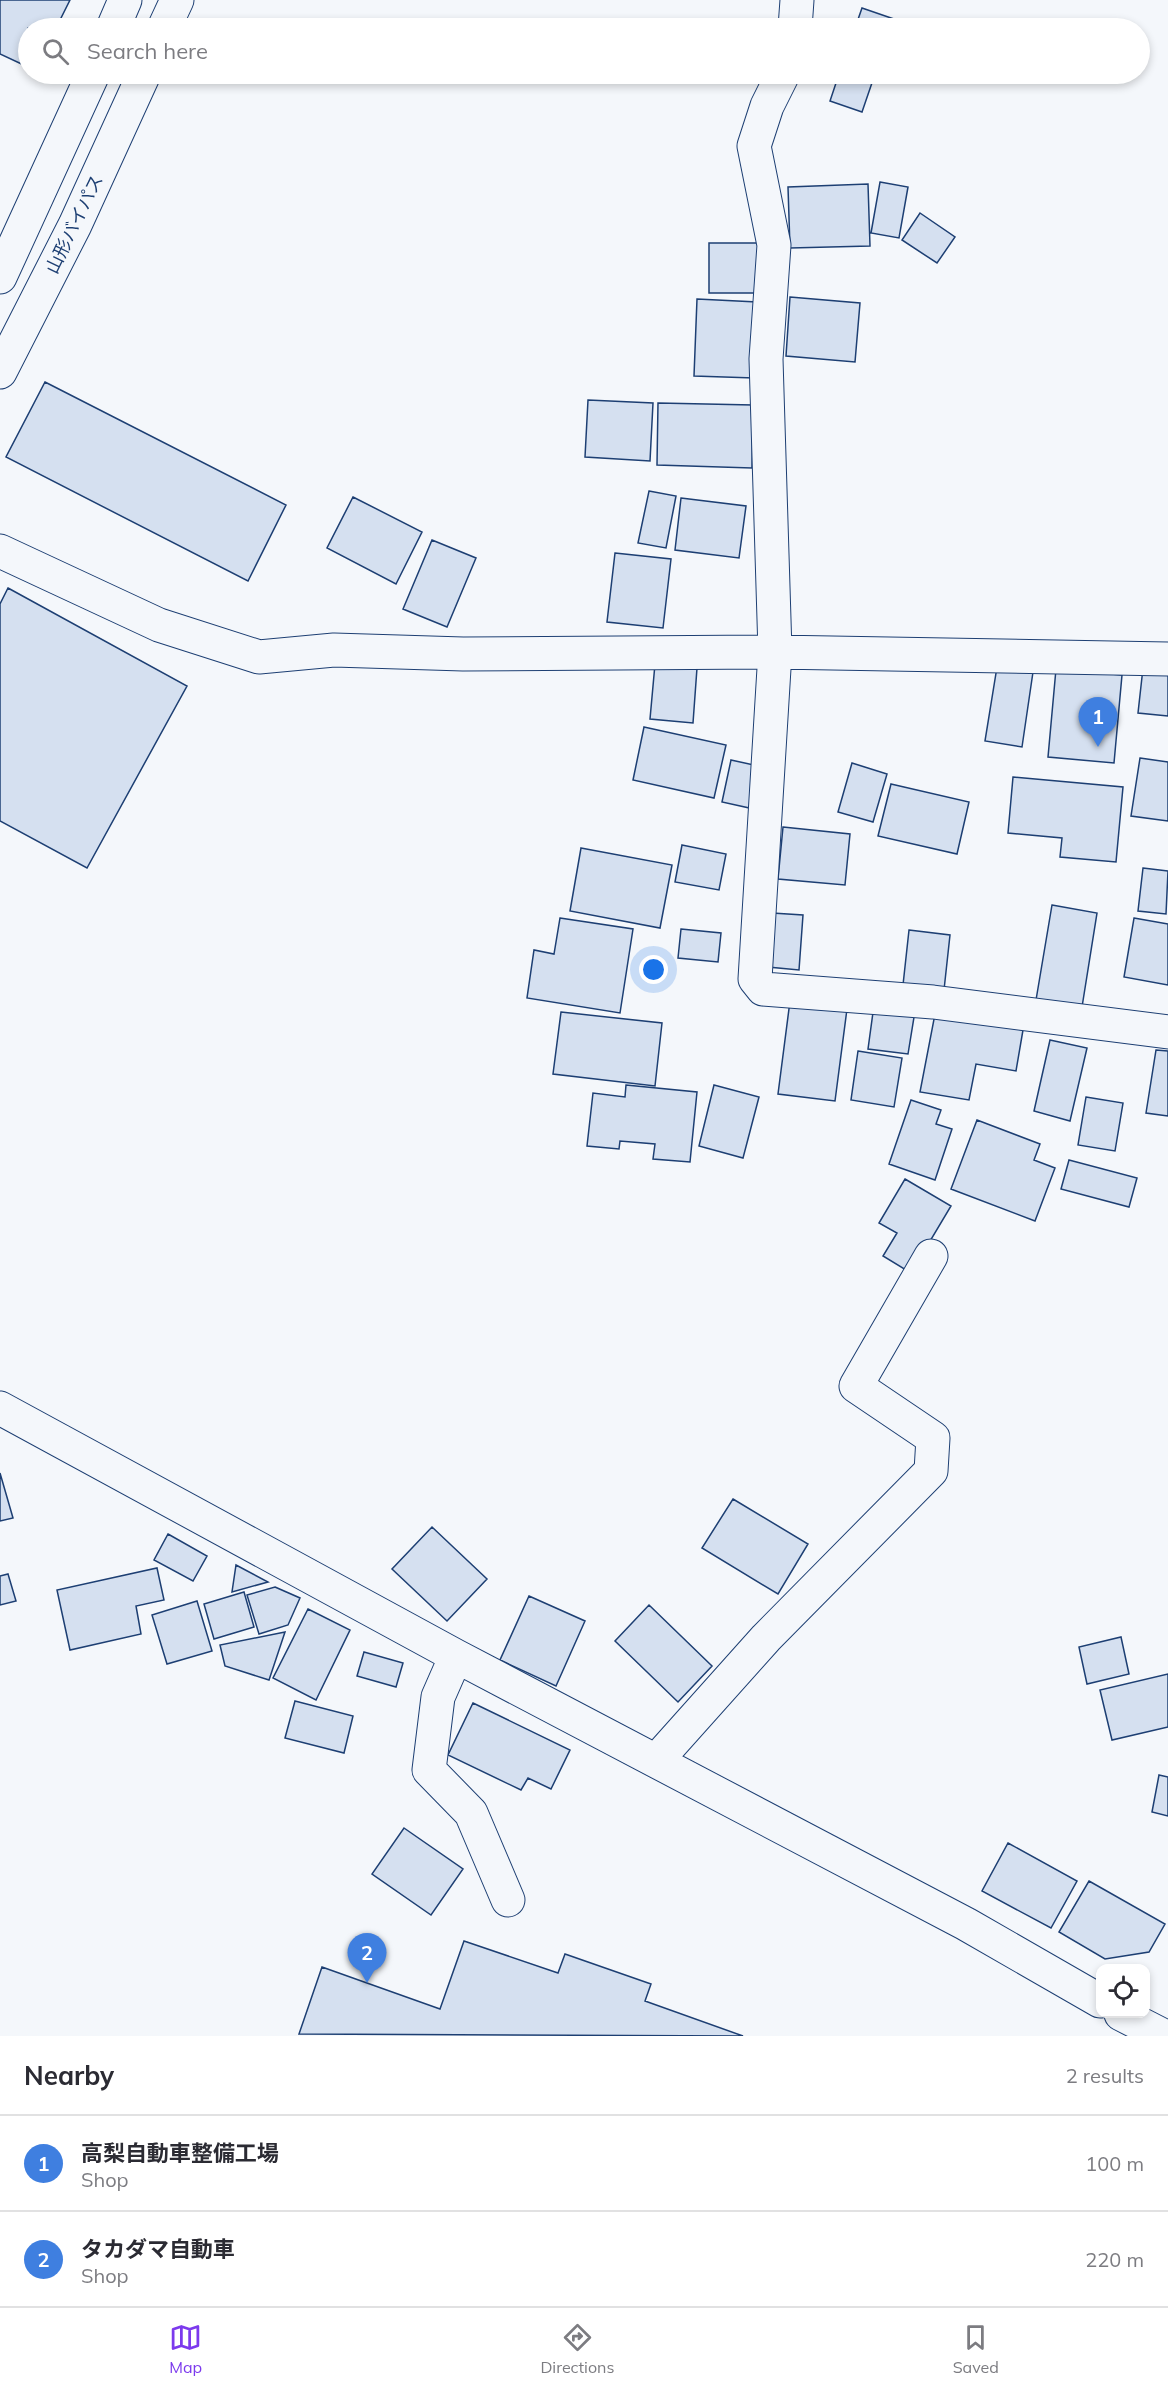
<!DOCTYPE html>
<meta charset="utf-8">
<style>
:root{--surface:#fff;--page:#f2f2f3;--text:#2b2b33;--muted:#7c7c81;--line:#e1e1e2;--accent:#7c3aed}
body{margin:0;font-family:Mulish,"Noto Sans JP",sans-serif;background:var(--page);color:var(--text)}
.controls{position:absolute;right:18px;bottom:18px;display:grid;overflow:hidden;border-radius:12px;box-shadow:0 3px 9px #0003}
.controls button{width:54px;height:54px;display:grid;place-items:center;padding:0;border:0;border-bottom:2px solid var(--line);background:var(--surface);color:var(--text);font:30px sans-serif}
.you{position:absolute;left:654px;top:970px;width:21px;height:21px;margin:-15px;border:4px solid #fff;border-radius:50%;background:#1a73e8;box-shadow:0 0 0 9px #1a73e833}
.badge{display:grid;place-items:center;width:39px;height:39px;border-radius:50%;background:var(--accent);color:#fff;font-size:20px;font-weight:700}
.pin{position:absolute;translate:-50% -50px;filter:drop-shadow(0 2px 3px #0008)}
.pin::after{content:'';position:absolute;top:32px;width:21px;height:18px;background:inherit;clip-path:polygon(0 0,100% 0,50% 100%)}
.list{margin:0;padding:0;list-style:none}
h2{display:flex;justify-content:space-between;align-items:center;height:78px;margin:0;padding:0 24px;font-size:26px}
h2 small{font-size:20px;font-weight:400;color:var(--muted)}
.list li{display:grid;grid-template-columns:39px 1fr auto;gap:18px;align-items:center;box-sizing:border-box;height:96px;padding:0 24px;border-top:2px solid var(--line)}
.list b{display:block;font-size:22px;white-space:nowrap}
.list p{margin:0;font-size:20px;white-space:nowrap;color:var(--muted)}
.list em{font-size:20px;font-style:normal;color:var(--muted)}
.icon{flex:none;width:33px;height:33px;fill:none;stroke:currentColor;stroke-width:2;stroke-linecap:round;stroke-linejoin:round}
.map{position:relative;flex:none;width:1168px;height:2036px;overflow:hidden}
.search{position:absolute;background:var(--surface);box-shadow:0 3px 9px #0003;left:18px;right:18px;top:18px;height:66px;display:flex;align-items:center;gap:15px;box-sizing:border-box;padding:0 21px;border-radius:33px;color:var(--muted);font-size:22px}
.sheet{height:270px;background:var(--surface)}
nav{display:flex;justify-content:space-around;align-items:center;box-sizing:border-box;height:84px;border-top:2px solid var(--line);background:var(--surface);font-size:16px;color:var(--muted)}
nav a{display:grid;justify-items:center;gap:3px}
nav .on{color:var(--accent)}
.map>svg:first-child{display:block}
.building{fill:#d5e0f0;stroke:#1d3f73;stroke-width:1.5}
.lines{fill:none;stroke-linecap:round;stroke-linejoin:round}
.minor-casing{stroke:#1d3f73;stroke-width:35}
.highway-casing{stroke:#1d3f73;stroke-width:35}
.minor{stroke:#f4f7fb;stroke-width:33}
.highway{stroke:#f4f7fb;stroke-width:33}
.labels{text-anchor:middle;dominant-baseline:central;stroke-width:4.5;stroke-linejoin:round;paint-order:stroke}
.street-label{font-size:18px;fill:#1d3f73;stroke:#f4f7fb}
</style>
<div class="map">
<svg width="1168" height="2036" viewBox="0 0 1168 2036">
<rect width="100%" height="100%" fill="#f4f7fb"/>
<path class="building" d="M0,0H70L56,28H28V67L0,54Z
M862,8L894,19L891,28H855Z
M839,74H875L862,112L830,101Z
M880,182L908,187L899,238L871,233Z
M868,184L870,246L790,248L788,187Z
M920,213L955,237L937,263L902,240Z
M709,243H760L759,293H709Z
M790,297L860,303L855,362L786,356Z
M697,299L757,302L754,378L694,376Z
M45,382L286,505L248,581L6,457Z
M588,400L653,403L650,461L585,457Z
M658,403L753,405L752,468L657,465Z
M649,491L676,496L666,548L638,543Z
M353,497L422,532L396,584L327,548Z
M681,498L746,506L739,558L675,550Z
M432,540L476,558L447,627L403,609Z
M615,553L671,559L663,628L607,622Z
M8,588L187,686L87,868L0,821V604Z
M655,664L697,668L693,723L650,719Z
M997,667L1033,672L1022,747L985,741Z
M1143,668L1168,670V716L1138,713Z
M1056,669L1122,675L1114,763L1048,757Z
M644,727L726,745L714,798L633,780Z
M1140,758L1168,762V821L1131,816Z
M731,760L763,767L754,809L722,802Z
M852,763L887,774L873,822L838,812Z
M1013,777L1123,787L1116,862L1060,857L1062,838L1008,833Z
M891,784L969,802L957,854L878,836Z
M783,827L850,834L845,885L778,879Z
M682,845L726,854L719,890L675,882Z
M581,848L672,865L660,928L570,911Z
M1143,868L1168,871L1166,914L1138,911Z
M1052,905L1097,913L1082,1007L1036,1000Z
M772,913L803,915L799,970L768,967Z
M560,918L633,929L620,1013L527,998L534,950L554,954Z
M1134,918L1168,924V985L1124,977Z
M681,929L721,933L718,962L678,958Z
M909,930L950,935L944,990L903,985Z
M790,1001L847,1009L835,1101L778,1094Z
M874,1005L915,1011L908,1054L868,1049Z
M561,1012L662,1023L655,1086L553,1074Z
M935,1014L1023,1030L1016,1071L976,1064L969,1100L920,1092Z
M1050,1040L1087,1048L1070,1121L1034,1111Z
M1156,1050L1168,1051V1116L1146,1113Z
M858,1051L902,1058L894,1107L851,1100Z
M626,1085L697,1092L690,1162L653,1159L655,1144L620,1141L619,1149L587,1146L593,1093L625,1097Z
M714,1085L759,1097L743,1158L699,1146Z
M1086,1097L1123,1103L1115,1151L1078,1145Z
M911,1100L941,1110L936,1124L952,1129L935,1180L889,1164Z
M977,1120L1040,1144L1034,1160L1055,1168L1035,1221L951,1189Z
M1069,1160L1137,1178L1129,1207L1061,1189Z
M905,1179L951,1206L911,1273L883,1256L897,1233L879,1223Z
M0,1473L13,1518L0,1521Z
M733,1499L808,1544L778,1594L702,1548Z
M432,1527L487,1579L447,1621L392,1569Z
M168,1534L207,1556L193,1581L154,1560Z
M236,1565L268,1582L232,1592Z
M157,1568L164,1600L136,1606L141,1634L70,1650L57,1590Z
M8,1574L16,1601L0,1605V1576Z
M275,1587L300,1598L288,1625L259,1634L247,1595Z
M244,1592L254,1627L214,1639L204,1604Z
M529,1596L585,1621L556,1686L500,1660Z
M197,1601L212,1651L167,1664L152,1615Z
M649,1605L712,1666L678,1702L615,1641Z
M308,1609L350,1630L316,1700L273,1678Z
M285,1632L269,1680L225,1666L220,1645Z
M1121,1637L1129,1674L1087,1684L1079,1647Z
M364,1652L403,1663L396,1687L357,1676Z
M1168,1674V1727L1112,1740L1100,1690Z
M295,1701L353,1716L344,1753L285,1738Z
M473,1703L570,1750L551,1789L528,1778L521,1790L448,1755Z
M1159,1775L1168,1777V1816L1152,1812Z
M404,1828L463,1869L431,1915L372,1874Z
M1008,1843L1077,1881L1051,1928L982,1891Z
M1089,1881L1165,1924L1149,1952L1105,1959L1059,1932Z
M464,1941L558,1973L565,1954L651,1984L645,2001L743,2036L299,2034L322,1967L440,2009Z"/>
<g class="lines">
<g class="minor-casing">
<path id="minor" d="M795,28L797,0
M783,74L767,106L754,146L774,245L766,359L775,652L755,979L763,989L933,1002L1168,1032
M0,551L159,625L259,657L334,650L463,654L775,652L1168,659
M0,1408L456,1656L966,1924L1100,2001
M456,1656L438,1697L429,1770L471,1813L508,1900
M656,1761L766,1638L931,1471L933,1438L856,1386L931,1256
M1121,2014L1164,2036"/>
</g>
<g class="highway-casing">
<path id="highway" d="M113,28L125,0
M164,28L177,0
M0,277L93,74
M0,372L75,225L144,74"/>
</g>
<use href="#minor" class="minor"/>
<use href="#highway" class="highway"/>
</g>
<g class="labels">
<g class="street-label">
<text transform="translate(74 224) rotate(-64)">山形バイパス</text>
</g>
</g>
</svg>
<div class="controls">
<button><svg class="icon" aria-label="locate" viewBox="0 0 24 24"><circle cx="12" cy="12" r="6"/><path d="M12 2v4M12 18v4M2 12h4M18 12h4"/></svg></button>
</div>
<div class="you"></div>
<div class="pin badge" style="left:1098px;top:747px;background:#3f7fe0">1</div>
<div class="pin badge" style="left:367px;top:1983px;background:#3f7fe0">2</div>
<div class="search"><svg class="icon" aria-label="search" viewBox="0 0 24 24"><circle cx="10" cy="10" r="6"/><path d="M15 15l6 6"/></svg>Search here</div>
</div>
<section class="sheet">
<h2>Nearby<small>2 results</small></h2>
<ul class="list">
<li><span class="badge" style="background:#3f7fe0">1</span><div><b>高梨自動車整備工場</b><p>Shop</p></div><em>100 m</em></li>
<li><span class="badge" style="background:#3f7fe0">2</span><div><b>タカダマ自動車</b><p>Shop</p></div><em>220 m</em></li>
</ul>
</section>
<nav>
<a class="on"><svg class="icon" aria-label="map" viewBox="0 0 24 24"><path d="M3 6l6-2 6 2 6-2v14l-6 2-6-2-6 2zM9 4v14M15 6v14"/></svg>Map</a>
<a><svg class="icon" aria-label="directions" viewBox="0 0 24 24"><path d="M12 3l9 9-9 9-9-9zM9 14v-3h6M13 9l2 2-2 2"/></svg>Directions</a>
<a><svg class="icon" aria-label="saved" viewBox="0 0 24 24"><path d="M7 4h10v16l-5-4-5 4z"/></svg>Saved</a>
</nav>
